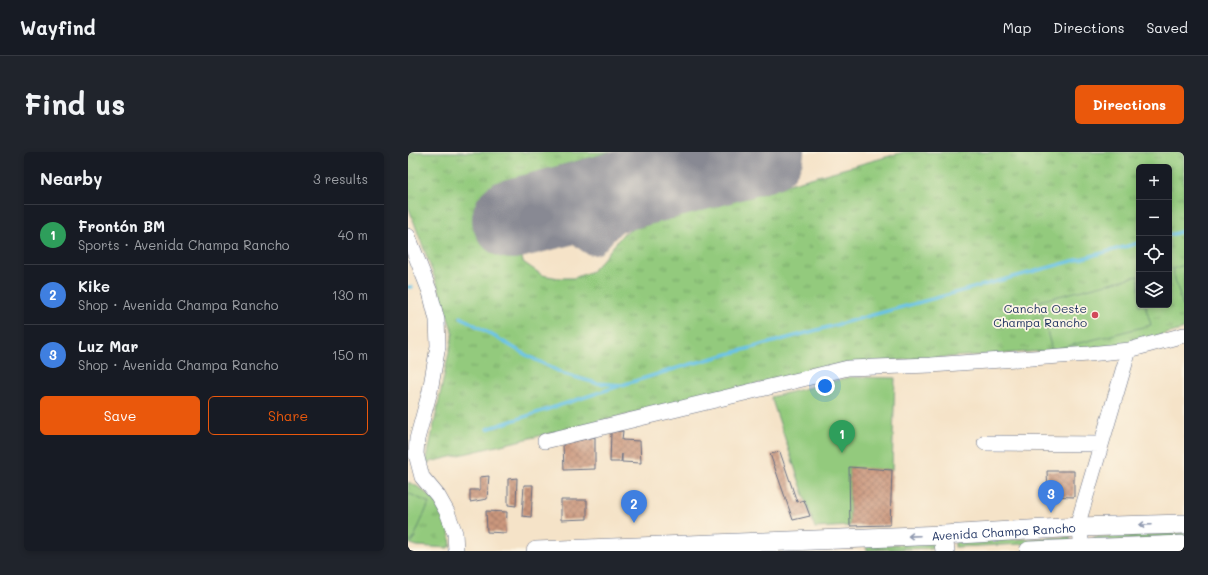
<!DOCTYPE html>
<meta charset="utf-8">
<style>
:root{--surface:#171b24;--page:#20242c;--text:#f1f3f6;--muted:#9ea1a6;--line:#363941;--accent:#ea580c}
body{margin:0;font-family:Mali,sans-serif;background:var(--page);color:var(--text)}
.controls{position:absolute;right:12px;top:12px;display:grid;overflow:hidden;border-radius:6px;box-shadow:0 2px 6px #0003}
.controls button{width:36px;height:36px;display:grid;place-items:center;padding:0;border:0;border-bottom:1px solid var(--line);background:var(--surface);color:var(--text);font:20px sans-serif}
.you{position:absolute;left:417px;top:234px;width:14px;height:14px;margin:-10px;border:3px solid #fff;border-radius:50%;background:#1a73e8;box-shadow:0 0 0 6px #1a73e833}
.badge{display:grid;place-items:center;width:26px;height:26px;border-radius:50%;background:var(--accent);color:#fff;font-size:13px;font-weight:700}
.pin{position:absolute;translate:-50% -33px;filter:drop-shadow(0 1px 2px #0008)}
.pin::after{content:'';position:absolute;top:21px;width:14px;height:12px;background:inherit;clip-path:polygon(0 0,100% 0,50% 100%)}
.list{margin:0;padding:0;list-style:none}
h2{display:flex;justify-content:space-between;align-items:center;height:52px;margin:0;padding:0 16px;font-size:17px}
h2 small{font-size:13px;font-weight:400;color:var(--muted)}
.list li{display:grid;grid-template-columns:26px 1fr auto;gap:12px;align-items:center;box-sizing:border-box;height:60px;padding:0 16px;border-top:1px solid var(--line)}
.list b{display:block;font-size:15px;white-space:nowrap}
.list p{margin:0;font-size:13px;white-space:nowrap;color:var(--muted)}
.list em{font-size:13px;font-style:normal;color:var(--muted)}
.actions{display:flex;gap:8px;padding:12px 16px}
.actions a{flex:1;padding:9px 0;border:1px solid var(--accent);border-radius:6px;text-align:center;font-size:14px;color:var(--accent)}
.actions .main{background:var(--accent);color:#fff}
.icon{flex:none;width:22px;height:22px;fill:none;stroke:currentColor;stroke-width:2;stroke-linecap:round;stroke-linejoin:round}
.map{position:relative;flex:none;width:776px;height:399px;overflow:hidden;border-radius:6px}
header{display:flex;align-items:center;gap:24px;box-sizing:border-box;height:56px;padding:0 20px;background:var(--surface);border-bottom:1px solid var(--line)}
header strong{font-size:19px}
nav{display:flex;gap:22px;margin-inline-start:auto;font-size:14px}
.intro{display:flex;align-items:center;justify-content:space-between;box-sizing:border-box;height:96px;padding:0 24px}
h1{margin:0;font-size:28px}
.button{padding:10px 18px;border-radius:6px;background:var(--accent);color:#fff;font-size:14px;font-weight:700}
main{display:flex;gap:24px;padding:0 24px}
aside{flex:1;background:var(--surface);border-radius:6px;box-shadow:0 2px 6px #0003}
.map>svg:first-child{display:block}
.grass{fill:url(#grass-tufts);stroke:#577c6e;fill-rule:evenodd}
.garden{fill:#93ca7d;stroke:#577c6e}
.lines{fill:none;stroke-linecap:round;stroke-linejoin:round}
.stream{stroke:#69c3e7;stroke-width:3.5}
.taxiway{stroke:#888993;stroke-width:32}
.runway{stroke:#888993;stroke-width:80}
.building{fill:url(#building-cross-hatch)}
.minor-casing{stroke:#676e83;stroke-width:16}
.major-casing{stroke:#676e83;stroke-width:20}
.minor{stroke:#fff;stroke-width:15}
.major{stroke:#fff;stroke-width:19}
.oneway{stroke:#8d97ae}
.poi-dot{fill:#d1495b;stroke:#fcf5e5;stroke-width:1.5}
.labels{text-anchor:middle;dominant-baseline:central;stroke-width:3.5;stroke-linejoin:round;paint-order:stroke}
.poi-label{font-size:12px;fill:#1b2f5e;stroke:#fcf5e5;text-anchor:end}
.street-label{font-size:12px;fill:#1b2f5e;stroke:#fcf5e5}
</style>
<header>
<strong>Wayfind</strong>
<nav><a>Map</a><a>Directions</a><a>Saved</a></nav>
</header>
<div class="intro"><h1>Find us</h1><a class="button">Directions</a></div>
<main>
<aside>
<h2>Nearby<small>3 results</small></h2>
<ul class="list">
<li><span class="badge" style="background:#2e9e5b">1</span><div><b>Frontón BM</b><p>Sports · Avenida Champa Rancho</p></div><em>40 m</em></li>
<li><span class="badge" style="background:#3f7fe0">2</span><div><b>Kike</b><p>Shop · Avenida Champa Rancho</p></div><em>130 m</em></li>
<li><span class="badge" style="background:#3f7fe0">3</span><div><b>Luz Mar</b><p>Shop · Avenida Champa Rancho</p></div><em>150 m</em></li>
</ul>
<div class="actions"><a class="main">Save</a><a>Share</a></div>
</aside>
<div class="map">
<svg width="776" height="399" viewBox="0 0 776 399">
<defs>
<pattern id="grass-tufts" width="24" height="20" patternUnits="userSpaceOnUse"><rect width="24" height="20" fill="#93ca7d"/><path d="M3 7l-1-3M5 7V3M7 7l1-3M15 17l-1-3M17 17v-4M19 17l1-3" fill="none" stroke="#77a46a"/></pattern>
<pattern id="building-cross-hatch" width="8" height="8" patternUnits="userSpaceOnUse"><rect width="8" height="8" fill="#cb977d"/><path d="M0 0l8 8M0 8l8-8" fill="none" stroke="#a47c6a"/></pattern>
</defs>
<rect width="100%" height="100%" fill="#fcf5e5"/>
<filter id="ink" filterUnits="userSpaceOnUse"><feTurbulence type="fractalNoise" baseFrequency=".025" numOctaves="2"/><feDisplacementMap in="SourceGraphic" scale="8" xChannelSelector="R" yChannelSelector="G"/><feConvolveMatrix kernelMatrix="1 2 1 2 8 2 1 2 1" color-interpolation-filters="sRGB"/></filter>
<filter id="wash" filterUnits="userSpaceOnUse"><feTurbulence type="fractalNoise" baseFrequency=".012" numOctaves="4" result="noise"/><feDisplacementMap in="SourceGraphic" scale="16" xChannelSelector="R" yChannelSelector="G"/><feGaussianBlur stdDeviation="0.9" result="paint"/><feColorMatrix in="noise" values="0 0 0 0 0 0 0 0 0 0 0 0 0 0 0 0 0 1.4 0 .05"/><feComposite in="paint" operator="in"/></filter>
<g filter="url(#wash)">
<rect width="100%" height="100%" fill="#f5e3c8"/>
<path class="grass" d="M0,0H202L94,30L115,110L134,123L151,126H166L184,119L195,107L215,82L231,74L496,0H776V177L716,194L432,212L18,311L45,181L30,135L0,54ZM731,15H761V153H731Z
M0,330L10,335L27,348L41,379L43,393L40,396L9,394L0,391Z
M776,381V386L686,390V385Z
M662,385V390L547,395V390Z
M527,391V396L459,398L458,394Z"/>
<path class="garden" d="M776,113V158L764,117Z
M730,124L731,129V153H737L743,173L644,198L631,149Z
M442,225L487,226L484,318L441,316L442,374L407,376L363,245Z
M0,341L21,351L4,390L0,388Z"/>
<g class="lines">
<path class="stream" d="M761,83L776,79
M0,135H4
M53,165L120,204L156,222L188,231L214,233L276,214L731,91
M79,277L211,234"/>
<path class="taxiway" d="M170,76L185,87L229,39L254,28"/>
<path class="runway" d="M104,67L275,23L356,0"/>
</g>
<g id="blocks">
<path class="building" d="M215,279L214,288L232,289L233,311L214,310V302L213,310H202L203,280Z
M187,285V317L156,318L155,292Z
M372,300L389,350L396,348L402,364L385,368L362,302Z
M441,315L484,318L482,373L442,374Z
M639,319H666V345L640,344Z
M81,324L79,347L62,350V338H72V325Z
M109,326L108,354L100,353V327Z
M116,333H125L123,365L114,364Z
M153,348H179V367L153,368Z
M78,359L99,360L98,381L79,380Z"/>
</g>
</g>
<g filter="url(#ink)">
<use href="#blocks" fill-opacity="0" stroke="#676e83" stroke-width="1"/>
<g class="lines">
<g class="minor-casing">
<path id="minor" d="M0,84L22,140L29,168L30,194L22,239L9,287L8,302L14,325L30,344L39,360L47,381L48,399
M137,289L440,216L523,213L681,202L721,198L776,183
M577,291L693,292
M674,397L671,368L721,198"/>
</g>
<g class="major-casing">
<g id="major">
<path d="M535,383L537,399"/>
<path id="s1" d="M128,399L535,383L671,375L776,372"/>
<path d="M621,399L776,393"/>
</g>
</g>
<use href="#minor" class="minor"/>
<use href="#major" class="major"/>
</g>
<defs><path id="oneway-shaft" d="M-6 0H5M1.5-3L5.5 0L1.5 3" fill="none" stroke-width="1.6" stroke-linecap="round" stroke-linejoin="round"/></defs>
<g class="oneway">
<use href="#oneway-shaft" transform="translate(737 373) rotate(178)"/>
<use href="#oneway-shaft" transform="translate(506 384) rotate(178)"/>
</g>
</g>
<circle class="poi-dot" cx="687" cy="163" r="4"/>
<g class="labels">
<g class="poi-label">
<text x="679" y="156">Cancha Oeste<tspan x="679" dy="14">Champa Rancho</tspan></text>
</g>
<g class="street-label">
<text stroke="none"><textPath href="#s1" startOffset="468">Avenida Champa Rancho</textPath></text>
</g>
</g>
</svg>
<div class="controls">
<button>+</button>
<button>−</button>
<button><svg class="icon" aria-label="locate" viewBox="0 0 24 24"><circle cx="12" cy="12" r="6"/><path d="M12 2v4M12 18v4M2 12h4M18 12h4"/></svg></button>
<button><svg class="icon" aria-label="layers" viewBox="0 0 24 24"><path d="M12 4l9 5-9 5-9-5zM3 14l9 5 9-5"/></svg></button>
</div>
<div class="you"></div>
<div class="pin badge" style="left:434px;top:301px;background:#2e9e5b">1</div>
<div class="pin badge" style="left:226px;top:371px;background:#3f7fe0">2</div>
<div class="pin badge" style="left:643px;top:361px;background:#3f7fe0">3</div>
</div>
</main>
